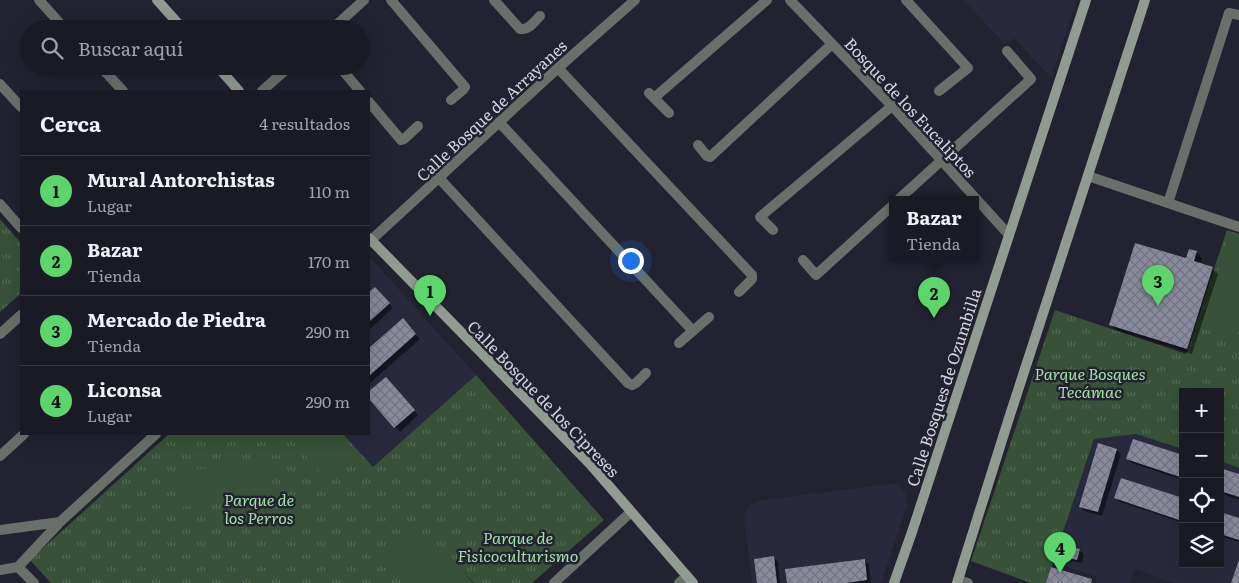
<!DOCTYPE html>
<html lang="es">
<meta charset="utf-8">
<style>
:root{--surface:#1a1a24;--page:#272731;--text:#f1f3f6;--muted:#9fa1a6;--line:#383841;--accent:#5dd56d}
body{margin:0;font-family:Literata,serif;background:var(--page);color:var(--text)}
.controls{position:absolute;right:15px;bottom:15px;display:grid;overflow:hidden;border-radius:0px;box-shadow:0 5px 20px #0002}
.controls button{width:45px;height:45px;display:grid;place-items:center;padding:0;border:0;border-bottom:1px solid var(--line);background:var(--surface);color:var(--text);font:25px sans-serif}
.you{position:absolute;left:630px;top:260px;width:18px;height:18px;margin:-12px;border:4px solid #fff;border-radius:50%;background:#1a73e8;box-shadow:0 0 0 8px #1a73e833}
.badge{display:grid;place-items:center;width:32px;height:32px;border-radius:50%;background:var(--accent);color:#111;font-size:16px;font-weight:700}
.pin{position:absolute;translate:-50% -41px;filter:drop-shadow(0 1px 2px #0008)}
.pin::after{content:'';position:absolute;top:26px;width:18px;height:15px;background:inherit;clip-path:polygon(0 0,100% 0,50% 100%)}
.popup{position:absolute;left:889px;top:196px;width:90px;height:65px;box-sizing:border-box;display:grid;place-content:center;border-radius:0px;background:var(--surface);filter:drop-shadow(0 1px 4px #0005);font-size:16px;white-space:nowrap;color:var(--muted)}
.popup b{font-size:19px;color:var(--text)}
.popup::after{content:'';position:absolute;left:50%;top:100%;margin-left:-10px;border:10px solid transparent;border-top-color:var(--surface)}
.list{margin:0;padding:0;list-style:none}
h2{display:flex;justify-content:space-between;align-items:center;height:65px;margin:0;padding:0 20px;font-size:21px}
h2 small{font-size:16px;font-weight:400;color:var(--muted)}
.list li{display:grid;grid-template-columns:32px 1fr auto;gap:15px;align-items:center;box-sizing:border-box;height:70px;padding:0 20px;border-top:1px solid var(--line)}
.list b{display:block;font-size:19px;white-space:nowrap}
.list p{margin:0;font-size:16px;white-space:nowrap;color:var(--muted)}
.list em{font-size:16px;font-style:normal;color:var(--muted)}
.icon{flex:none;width:28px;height:28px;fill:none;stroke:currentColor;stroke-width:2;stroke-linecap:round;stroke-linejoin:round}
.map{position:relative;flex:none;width:1239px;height:583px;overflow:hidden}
.search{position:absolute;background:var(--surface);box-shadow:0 5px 20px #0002;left:20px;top:20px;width:350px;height:55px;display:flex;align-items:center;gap:12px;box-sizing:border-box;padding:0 18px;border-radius:28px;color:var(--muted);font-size:19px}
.panel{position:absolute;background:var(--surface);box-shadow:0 5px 20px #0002;left:20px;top:90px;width:350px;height:345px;border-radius:0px}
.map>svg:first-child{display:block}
.built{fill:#29293e}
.grass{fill:url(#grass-tufts)}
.pitch{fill:#375239}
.shadow{fill:#0007}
.building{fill:url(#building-cross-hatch)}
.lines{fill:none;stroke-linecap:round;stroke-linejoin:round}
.street{stroke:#69706a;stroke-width:10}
.secondary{stroke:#919b91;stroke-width:10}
.labels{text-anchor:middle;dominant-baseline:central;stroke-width:5;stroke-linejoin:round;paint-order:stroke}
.street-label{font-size:16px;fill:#d4d4de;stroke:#222230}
.park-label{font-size:16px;font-style:italic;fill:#a0e2a5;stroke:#222230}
</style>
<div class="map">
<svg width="1239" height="583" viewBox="0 0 1239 583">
<defs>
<pattern id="grass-tufts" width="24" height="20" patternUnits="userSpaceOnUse" patternTransform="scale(1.25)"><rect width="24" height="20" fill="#375239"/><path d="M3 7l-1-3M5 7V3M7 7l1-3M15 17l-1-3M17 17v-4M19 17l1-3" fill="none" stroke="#536a55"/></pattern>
<pattern id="building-cross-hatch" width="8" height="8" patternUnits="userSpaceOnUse" patternTransform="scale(1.25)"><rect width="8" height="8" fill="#88899b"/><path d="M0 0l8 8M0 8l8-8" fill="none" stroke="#727381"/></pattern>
</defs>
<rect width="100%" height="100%" fill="#222230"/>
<path class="built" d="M963,0H1077L1051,78L1014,38L1005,44Z
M369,256L476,375L373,467L343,434H369Z
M1136,434L1183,449V564H1220V461L1239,468V583H1174L1135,569L1130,583H1095L1097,577L1053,562L1094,439Z
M890,484L896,485L901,488L905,493L907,499V506L881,583H752L744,520L745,513L750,505L763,500Z"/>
<path class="grass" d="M0,219L21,243V293L0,312Z
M1227,230L1239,234V468L1220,461V392H1183V449L1136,434L1094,439L1046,583H1031L971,561L1055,310L1186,354Z
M476,375L604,520L532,583H474L462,570L473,583H243L242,582L240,583H51L30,560L169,434H343L373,467Z"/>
<path class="pitch" d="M1229,238L1239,241V327L1235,339L1200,328Z
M293,434H339L356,452L326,478L289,437Z
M270,461L274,496L179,507L176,472Z
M413,529L462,583H410L385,555Z"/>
<path class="shadow" d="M1196,252L1202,258L1200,265L1212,269L1218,274L1192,354L1116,330L1110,324Z
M375,288L393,308L369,330V294Z
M402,320L420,339L369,384V350Z
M386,378L418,415L400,432L369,397V393Z
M1117,450L1121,454L1102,516L1084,511L1080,506Z
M1183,457V480L1132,463L1127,459Z
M1239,475V500L1222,494L1220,492V482Z
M1116,498L1183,500V523L1120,502Z
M1220,513L1239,519V542L1220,536Z
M1079,550L1084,554L1082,563L1067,560L1062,555Z
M773,557L778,562L780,583H758Z
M864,560L869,564L871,583H788Z"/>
<path class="building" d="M1135,243L1186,258L1189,249L1197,251L1194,261L1213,267L1187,349L1109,325Z
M375,287L390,303L369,322V292Z
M403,318L416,334L369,376V348Z
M386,377L415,410L394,428L369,399V391Z
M1133,439L1183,455V478L1126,459Z
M1098,443L1117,449L1098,512L1079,507Z
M1223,469L1239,474V497L1220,491V478Z
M1121,478L1183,498V508L1179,520L1114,498Z
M1220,512L1239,518V540L1220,534Z
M1064,545L1080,549L1077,560L1061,556Z
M774,556L777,583H757L754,559Z
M865,559L867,580L846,583H787L785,569Z
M1239,560V583H1231Z
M1051,567L1092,579L1091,583H1046Z"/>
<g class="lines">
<path class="street" d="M39,0L65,29
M391,0L465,87L463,90L451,100
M494,0L520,29C528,31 534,22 540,16
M790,0L892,106L1009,235
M906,0L968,68L939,91
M332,29L364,0
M100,66L123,91
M339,66L360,91
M558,68L752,275V279L739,292
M0,84L21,107
M262,91L290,66
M649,93L669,113
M654,98L767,0
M369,102L401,140L404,139L418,126
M499,122L693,331
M698,145L707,156L710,157L832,44
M1088,176L1239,227
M439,178L628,383L632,385L636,383L646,373
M899,199L1031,79L1007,51
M1168,203L1229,13L1239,15
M0,204L21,228
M773,230L760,217L892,106
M369,242L558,68L635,0
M803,260L816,275L893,205
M0,334L21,315
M679,343L709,317
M0,456L24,434
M0,530L60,522
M18,567L60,522L156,434
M18,567L34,583
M0,570L18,567
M958,580L968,583
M554,583L631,512
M679,583L687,576"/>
<path class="secondary" d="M157,0L183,29
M217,66L239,91
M369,238L590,464L693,583
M894,583L912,532L1086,0
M957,583L1009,418L1145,0"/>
</g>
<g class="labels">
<g class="street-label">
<text transform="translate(911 107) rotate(47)">Bosque de los Eucaliptos</text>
<text transform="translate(491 110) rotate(-43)">Calle Bosque de Arrayanes</text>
<text transform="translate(943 387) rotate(-72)">Calle Bosques de Ozumbilla</text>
<text transform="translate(544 398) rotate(46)">Calle Bosque de los Cipreses</text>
</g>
<g class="park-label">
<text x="1090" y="373">Parque Bosques<tspan x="1090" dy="18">Tecámac</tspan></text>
<text x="259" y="499">Parque de<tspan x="259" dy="18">los Perros</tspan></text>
<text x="518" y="537">Parque de<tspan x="518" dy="18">Fisicoculturismo</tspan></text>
</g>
</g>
</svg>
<div class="controls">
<button>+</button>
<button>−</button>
<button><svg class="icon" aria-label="locate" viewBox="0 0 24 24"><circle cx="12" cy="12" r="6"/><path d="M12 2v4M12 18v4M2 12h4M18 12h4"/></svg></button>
<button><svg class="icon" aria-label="layers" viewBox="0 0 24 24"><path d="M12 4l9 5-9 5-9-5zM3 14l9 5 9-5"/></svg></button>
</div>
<div class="you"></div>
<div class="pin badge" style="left:430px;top:316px">1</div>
<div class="pin badge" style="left:934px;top:318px">2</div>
<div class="popup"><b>Bazar</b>Tienda</div>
<div class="pin badge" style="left:1158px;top:306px">3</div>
<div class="pin badge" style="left:1060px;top:573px">4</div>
<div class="search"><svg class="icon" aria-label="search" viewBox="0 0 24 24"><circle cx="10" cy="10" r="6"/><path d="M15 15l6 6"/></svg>Buscar aquí</div>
<section class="panel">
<h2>Cerca<small>4 resultados</small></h2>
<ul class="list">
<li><span class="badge">1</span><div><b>Mural Antorchistas</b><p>Lugar</p></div><em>110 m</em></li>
<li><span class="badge">2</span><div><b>Bazar</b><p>Tienda</p></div><em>170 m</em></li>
<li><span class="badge">3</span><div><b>Mercado de Piedra</b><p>Tienda</p></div><em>290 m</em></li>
<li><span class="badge">4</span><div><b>Liconsa</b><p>Lugar</p></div><em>290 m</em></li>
</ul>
</section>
</div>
